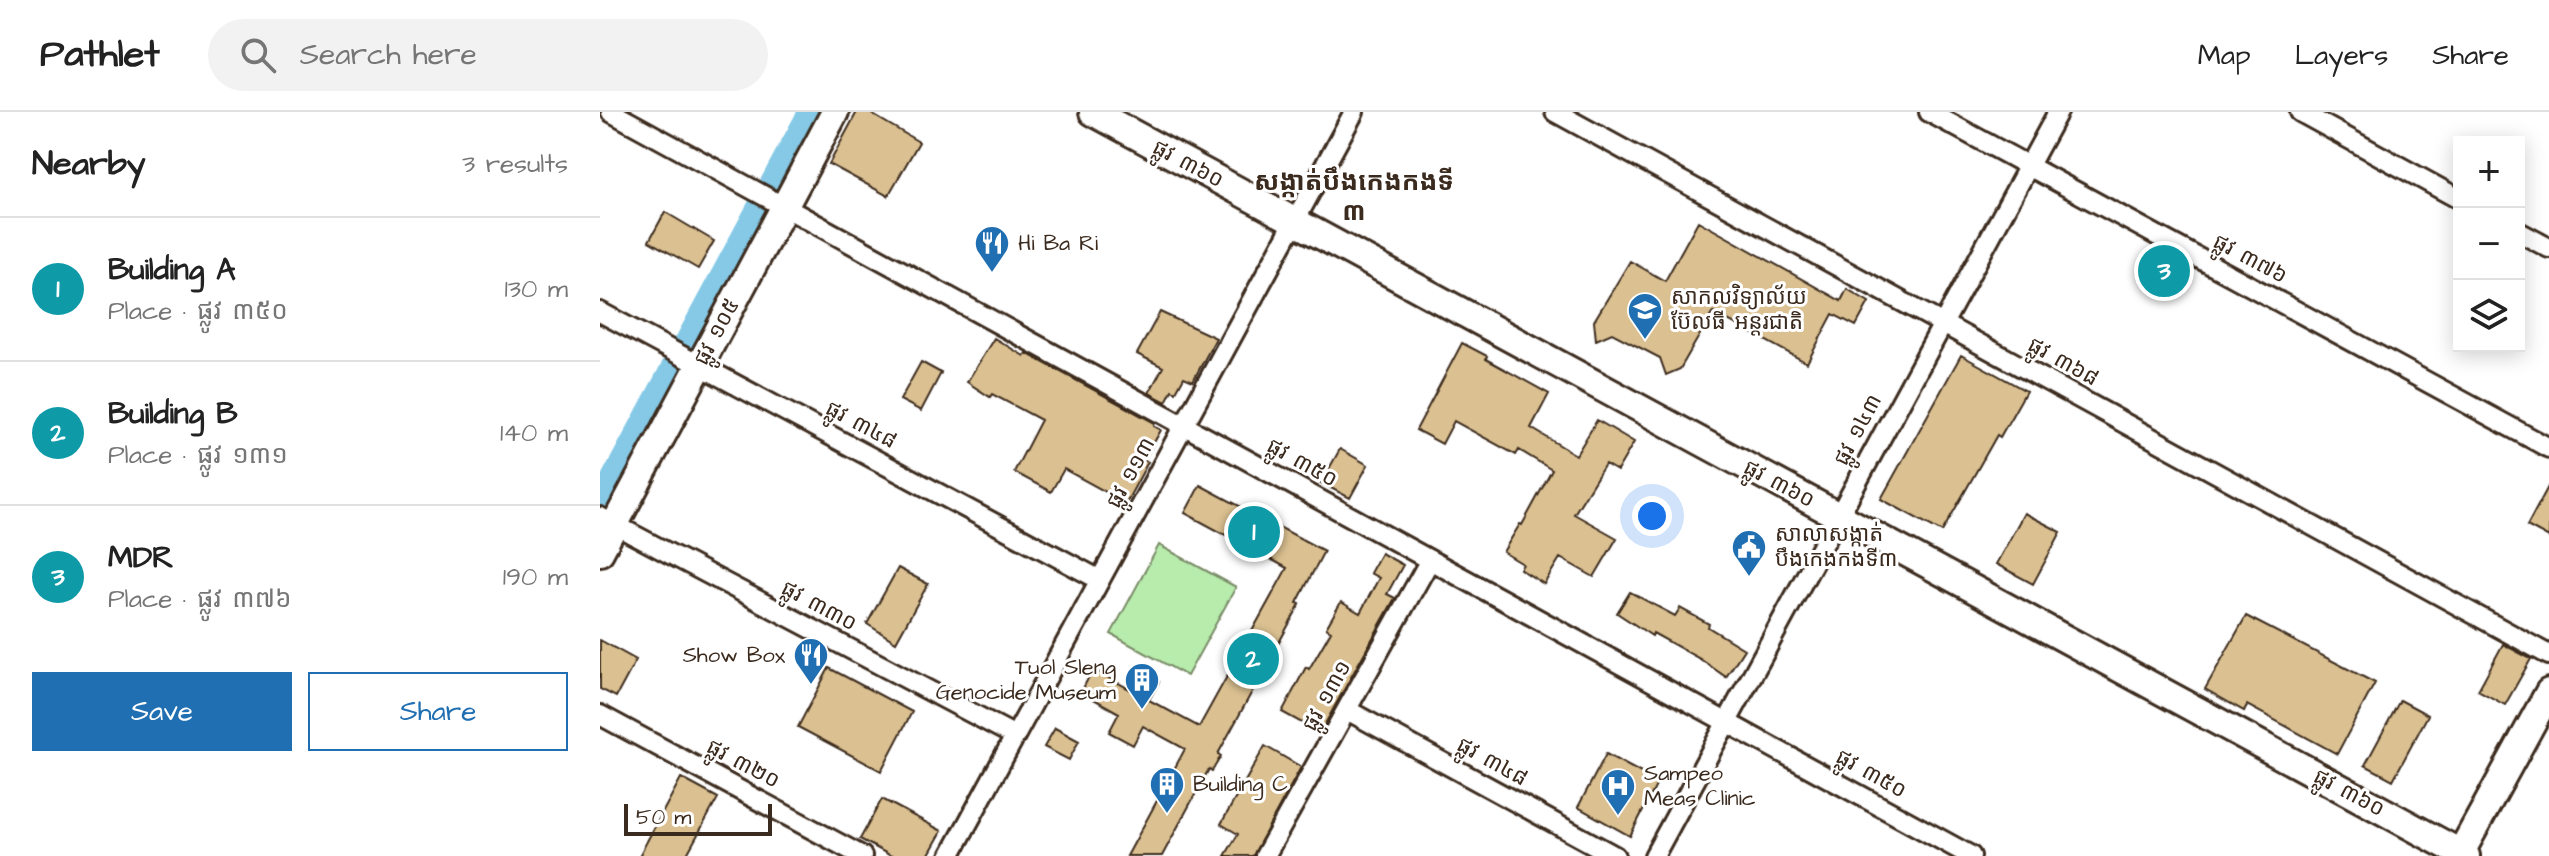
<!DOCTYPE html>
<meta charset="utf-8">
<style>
:root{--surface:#fff;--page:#f2f2f2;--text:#222;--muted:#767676;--line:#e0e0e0;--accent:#1f6fb2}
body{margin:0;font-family:"Architects Daughter","Noto Sans Khmer",sans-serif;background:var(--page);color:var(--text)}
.controls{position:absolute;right:24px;top:24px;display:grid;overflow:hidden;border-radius:0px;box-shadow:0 4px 20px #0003}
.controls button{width:72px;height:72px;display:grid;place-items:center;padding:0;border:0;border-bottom:2px solid var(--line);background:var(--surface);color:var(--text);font:40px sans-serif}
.scale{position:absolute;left:24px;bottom:20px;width:148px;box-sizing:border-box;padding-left:8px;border:4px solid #3b2a1e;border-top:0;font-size:22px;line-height:28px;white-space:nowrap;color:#3b2a1e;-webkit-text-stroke:6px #fff;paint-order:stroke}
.you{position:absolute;left:1052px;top:404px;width:28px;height:28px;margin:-20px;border:6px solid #fff;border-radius:50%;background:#1a73e8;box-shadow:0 0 0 12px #1a73e833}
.badge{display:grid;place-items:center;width:52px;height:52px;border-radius:50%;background:var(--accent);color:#fff;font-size:26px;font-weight:700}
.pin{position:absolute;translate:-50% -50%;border:4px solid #fff;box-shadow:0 2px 8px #0006}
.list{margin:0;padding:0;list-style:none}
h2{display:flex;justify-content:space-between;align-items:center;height:104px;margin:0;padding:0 32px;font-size:34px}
h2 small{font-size:26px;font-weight:400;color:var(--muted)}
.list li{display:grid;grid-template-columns:52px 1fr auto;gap:24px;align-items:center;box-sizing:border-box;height:144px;padding:0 32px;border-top:2px solid var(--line)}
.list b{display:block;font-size:30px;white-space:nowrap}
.list p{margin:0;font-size:26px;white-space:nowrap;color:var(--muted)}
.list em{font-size:26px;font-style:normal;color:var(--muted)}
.actions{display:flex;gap:16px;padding:24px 32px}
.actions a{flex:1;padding:18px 0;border:2px solid var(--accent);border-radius:0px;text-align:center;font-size:28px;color:var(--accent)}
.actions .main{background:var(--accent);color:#fff}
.icon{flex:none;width:44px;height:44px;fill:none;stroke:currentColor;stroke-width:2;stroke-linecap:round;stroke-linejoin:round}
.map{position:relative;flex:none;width:1949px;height:744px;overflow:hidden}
header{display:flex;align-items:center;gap:48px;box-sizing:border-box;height:112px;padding:0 40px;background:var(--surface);border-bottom:2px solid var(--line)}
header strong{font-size:38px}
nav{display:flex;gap:44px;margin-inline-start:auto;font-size:28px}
.search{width:560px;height:72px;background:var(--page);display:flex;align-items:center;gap:20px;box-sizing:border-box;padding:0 28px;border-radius:44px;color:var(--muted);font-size:30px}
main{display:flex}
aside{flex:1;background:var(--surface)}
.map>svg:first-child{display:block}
.green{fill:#b7ecad;stroke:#798b66;stroke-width:2}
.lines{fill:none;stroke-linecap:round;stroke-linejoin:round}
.canal{stroke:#85c9e6;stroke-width:20}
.building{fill:#dbc191;stroke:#3b2a1e;stroke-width:2}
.street-casing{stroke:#3b2a1e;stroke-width:24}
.secondary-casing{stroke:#3b2a1e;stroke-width:32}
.street{stroke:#fff;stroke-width:18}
.secondary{stroke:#fff;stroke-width:26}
.labels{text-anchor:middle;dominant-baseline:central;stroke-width:6;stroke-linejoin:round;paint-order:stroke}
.street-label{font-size:22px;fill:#3b2a1e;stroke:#fff}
.poi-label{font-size:22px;fill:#3b2a1e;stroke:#fff;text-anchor:start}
.quarter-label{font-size:26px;font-weight:bold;fill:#3b2a1e;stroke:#fff}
</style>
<header>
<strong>Pathlet</strong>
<div class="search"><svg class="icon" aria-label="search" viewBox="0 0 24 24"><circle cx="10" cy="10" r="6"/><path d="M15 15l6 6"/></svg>Search here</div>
<nav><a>Map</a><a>Layers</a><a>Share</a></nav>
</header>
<main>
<aside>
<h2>Nearby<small>3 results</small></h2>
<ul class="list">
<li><span class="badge" style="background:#0f9aa8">1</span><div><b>Building A</b><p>Place · ផ្លូវ ៣៥០</p></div><em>130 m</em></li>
<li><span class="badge" style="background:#0f9aa8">2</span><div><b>Building B</b><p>Place · ផ្លូវ ១៣១</p></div><em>140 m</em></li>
<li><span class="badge" style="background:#0f9aa8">3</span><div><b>MDR</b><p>Place · ផ្លូវ ៣៧៦</p></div><em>190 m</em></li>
</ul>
<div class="actions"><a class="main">Save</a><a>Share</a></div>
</aside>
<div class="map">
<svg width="1949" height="744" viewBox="0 0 1949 744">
<rect width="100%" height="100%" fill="#fff"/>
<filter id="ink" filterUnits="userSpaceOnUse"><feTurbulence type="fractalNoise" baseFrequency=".0125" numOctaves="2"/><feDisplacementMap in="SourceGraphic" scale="16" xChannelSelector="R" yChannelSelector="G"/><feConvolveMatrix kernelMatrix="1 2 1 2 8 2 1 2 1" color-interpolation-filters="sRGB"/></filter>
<g filter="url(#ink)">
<path class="green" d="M559,433L636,475L587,564L511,522Z"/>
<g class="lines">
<path class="canal" d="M0,387L208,0"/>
</g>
<path class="building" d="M257,0H268L319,30L288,84L229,52Z
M65,100L114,129L98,157L49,129Z
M1098,109L1241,189L1247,177L1269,190L1256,214L1233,202L1207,251L1113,200L1080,257L1066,263L1060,246L1012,221L996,228L994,209L1030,149L1065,169Z
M560,200L616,226L593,269L584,265L576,280L572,278L566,290L549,281L563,255L537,242Z
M394,226L424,244L426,241L555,311L554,314L561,318L544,348L548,350L526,391L464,357L451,380L414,360L441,308L392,282L390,285L367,270Z
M862,231L887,244L886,247L949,282L931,316L976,343L997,308L1034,330L1017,359L1005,352L974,402L1017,426L994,465L960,446L944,472L920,457L923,452L903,440L920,412L922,413L952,358L919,338L916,343L854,309L842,332L816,318Z
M1361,243L1426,279L1400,325L1397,323L1342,420L1281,387Z
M321,250L341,261L321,299L300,288Z
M740,337L768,353L750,386L721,371Z
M600,373L724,439L697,491L700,492L618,642L621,644L612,659L609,657L562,744H527L585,637L543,614L533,633L509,620L519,601L481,580L493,557L531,578L541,560L559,570L549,588L599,615L687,456L585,401Z
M1949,373V426L1927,414Z
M1424,401L1461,420L1433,472L1396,452Z
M781,441L803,453L787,482L795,486L720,621L682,600L706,555L709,557L731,519L726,516L741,490L760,501L779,466L770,461Z
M298,456L328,472L296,530L267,512Z
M1030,480L1075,504L1080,496L1109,512L1108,515L1144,537L1126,565L1100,547L1053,521L1052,524L1017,501Z
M1646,504L1775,571L1737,642L1647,593L1644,599L1605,577Z
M0,528L36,548L16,585L0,577Z
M1903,532L1931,547L1905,593L1878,578Z
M229,556L312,600L281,659L198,615Z
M1800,588L1828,603L1793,668L1765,653Z
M455,616L479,629L469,648L444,635Z
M665,634L701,655L653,744H625L638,722L621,712Z
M1006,642L1058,670L1030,724L978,695Z
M81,666L118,686L86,744H39Z
M282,687L342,719L328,744H291L260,727Z"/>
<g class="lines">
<g class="street-casing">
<path id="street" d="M11,0L1371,744
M955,0L1949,543
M1329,0L1949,336
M1700,0L1859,87
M1919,120L1949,136
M0,200L500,468
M0,405L415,624
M747,598L1015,744
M0,603L262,744
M350,744L754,0
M665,744L830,448
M1054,744L1458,0"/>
</g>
<g class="secondary-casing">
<path id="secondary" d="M493,0L1866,744
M0,440L235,0
M1859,744L1949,580"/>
</g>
<use href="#street" class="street"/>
<use href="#secondary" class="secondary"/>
</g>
</g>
<defs>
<g id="restaurant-pin" transform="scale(1.8)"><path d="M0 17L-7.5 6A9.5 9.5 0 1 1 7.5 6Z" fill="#1f6fb2" stroke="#fff"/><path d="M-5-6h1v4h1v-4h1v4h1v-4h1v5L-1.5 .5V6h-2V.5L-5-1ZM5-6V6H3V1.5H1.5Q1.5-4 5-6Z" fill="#fff"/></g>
<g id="university-pin" transform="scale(1.8)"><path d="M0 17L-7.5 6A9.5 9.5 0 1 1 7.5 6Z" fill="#1f6fb2" stroke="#fff"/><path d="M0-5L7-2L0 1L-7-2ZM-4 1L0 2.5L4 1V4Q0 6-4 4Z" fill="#fff"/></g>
<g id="civic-pin" transform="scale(1.8)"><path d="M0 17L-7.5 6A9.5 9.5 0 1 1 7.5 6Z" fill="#1f6fb2" stroke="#fff"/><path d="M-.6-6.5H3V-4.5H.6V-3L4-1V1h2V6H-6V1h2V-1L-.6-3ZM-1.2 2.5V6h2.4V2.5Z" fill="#fff"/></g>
<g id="building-pin" transform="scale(1.8)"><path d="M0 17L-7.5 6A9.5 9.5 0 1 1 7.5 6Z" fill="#1f6fb2" stroke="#fff"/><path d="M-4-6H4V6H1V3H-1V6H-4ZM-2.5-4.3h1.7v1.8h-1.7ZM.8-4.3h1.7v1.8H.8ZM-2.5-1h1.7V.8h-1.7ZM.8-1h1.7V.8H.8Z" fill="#fff"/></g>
<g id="hospital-pin" transform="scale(1.8)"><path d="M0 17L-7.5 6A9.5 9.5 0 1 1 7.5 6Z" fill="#1f6fb2" stroke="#fff"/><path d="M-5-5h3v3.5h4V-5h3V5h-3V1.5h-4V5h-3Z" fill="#fff"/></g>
</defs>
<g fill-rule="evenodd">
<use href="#restaurant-pin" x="392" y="131"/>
<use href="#university-pin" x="1045" y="198"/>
<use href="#civic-pin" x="1149" y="435"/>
<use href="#restaurant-pin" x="211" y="543"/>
<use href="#building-pin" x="542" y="568"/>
<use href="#building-pin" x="567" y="672"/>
<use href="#hospital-pin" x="1018" y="674"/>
</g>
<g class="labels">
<g class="street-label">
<text transform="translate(588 52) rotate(28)">ផ្លូវ ៣៦០</text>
<text transform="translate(1650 147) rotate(28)">ផ្លូវ ៣៧៦</text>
<text transform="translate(117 220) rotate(-62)">ផ្លូវ ១០៥</text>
<text transform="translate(1463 250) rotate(29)">ផ្លូវ ៣៦៨</text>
<text transform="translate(261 313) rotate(28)">ផ្លូវ ៣៤៨</text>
<text transform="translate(1258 318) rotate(-62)">ផ្លូវ ១៤៣</text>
<text transform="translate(702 351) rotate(29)">ផ្លូវ ៣៥០</text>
<text transform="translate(531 361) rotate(-61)">ផ្លូវ ១១៣</text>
<text transform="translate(1179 372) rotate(28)">ផ្លូវ ៣៦០</text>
<text transform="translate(219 494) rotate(28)">ផ្លូវ ៣៣០</text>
<text transform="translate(727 584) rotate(-61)">ផ្លូវ ១៣១</text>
<text transform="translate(892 650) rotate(29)">ផ្លូវ ៣៤៨</text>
<text transform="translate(143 652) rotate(28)">ផ្លូវ ៣២០</text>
<text transform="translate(1271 662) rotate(29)">ផ្លូវ ៣៥០</text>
<text transform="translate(1749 681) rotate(28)">ផ្លូវ ៣៦០</text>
</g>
<g class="poi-label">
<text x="418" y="131">Hi Ba Ri</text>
<text x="1071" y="185">សាកលវិទ្យាល័យ<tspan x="1071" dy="25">ប៊ែលធី អន្តរជាតិ</tspan></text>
<text x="1175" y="422">សាលាសង្កាត់<tspan x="1175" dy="25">បឹងកេងកងទី៣</tspan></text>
<text x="185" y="543" text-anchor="end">Show Box</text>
<text x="516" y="555" text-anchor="end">Tuol Sleng<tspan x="516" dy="25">Genocide Museum</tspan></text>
<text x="1044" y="661">Sampeo<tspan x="1044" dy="25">Meas Clinic</tspan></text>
<text x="593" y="672">Building C</text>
</g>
<g class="quarter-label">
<text x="754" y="70">សង្កាត់បឹងកេងកងទី<tspan x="754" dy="30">៣</tspan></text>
</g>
</g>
</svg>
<div class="controls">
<button>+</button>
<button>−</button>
<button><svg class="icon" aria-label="layers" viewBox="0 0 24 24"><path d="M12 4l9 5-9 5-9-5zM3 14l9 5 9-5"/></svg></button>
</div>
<div class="scale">50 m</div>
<div class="you"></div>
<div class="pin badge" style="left:654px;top:420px;background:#0f9aa8">1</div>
<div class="pin badge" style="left:653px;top:547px;background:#0f9aa8">2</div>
<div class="pin badge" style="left:1564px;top:159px;background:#0f9aa8">3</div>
</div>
</main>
